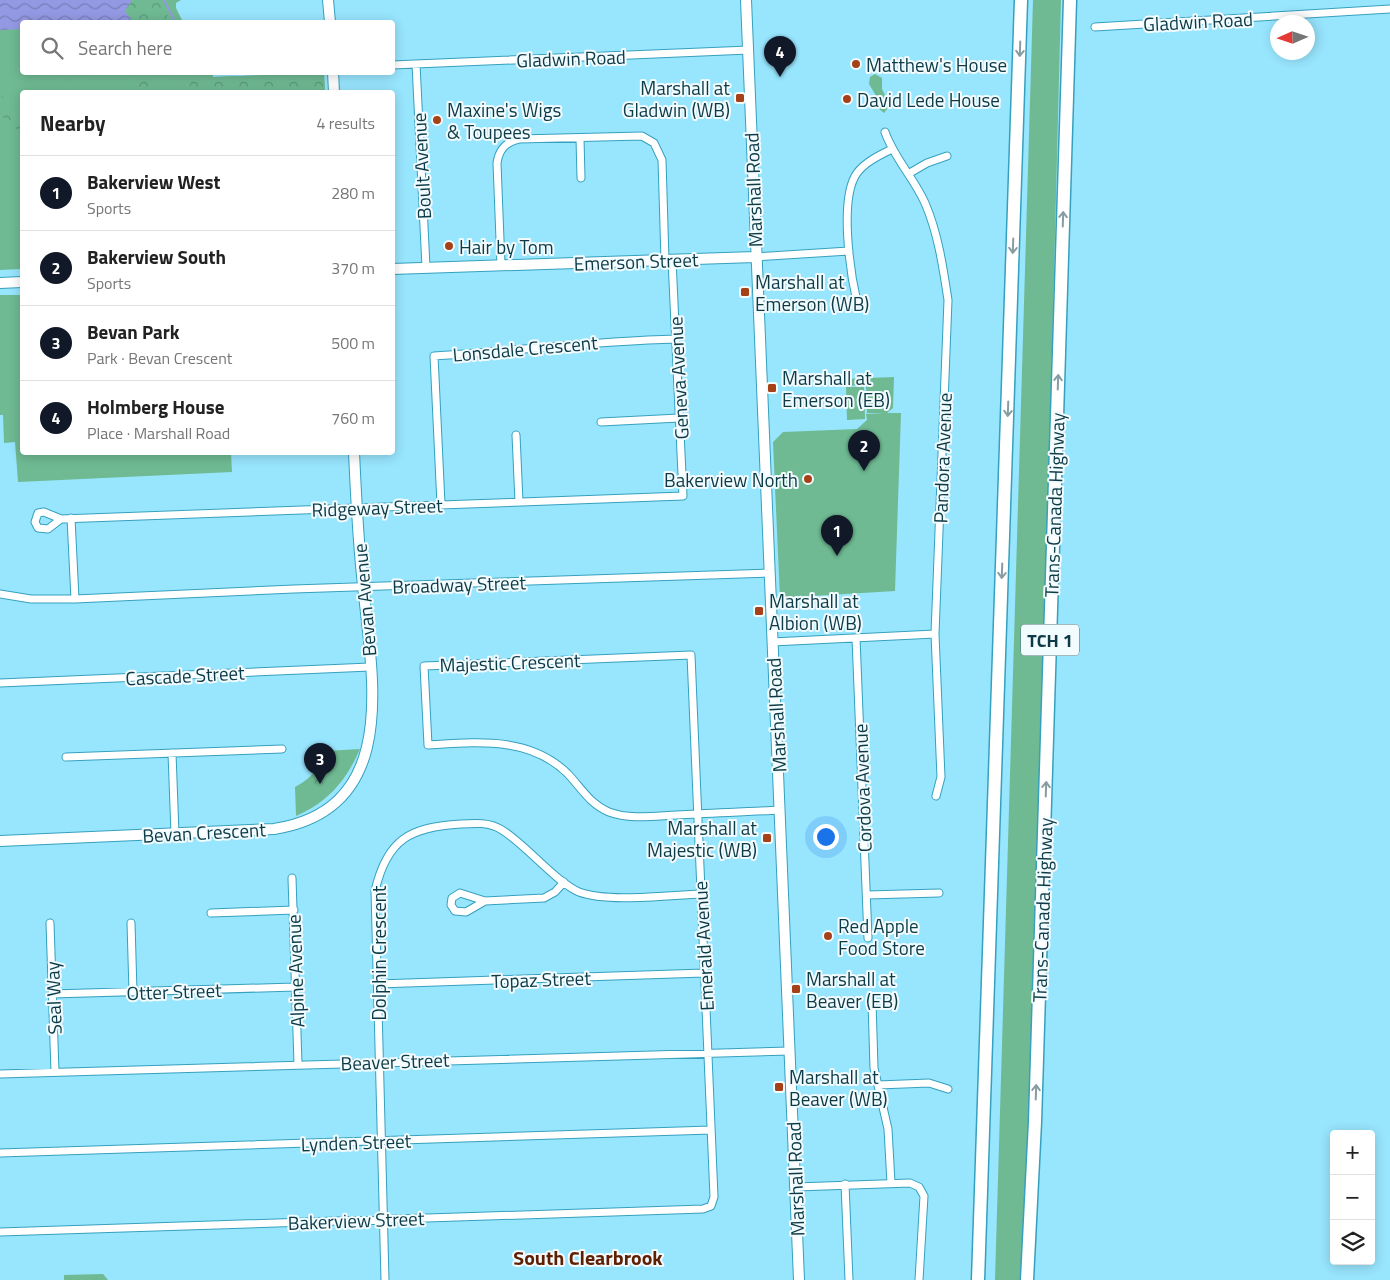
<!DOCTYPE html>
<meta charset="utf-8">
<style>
:root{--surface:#fff;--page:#f6f6f6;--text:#222;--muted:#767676;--line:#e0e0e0;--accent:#111827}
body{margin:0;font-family:"Titillium Web",sans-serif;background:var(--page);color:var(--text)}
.controls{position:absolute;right:15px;bottom:15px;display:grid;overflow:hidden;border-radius:5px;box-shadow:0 2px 12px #0003}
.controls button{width:45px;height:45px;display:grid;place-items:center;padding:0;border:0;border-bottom:1px solid var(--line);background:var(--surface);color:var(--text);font:25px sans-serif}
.compass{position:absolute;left:1270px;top:15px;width:45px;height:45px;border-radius:50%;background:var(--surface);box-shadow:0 2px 12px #0003;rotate:267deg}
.you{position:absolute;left:825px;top:836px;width:18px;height:18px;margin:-12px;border:4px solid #fff;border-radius:50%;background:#1a73e8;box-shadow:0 0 0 8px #1a73e833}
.badge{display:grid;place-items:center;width:32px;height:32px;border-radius:50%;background:var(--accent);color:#fff;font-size:16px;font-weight:700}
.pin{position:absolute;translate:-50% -41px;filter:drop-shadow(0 1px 2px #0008)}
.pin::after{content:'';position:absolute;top:26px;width:18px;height:15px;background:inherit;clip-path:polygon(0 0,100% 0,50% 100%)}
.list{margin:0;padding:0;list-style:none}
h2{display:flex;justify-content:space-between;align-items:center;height:65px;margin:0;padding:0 20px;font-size:21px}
h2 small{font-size:16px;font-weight:400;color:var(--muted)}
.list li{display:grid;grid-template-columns:32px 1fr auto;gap:15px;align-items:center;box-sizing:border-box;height:75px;padding:0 20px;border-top:1px solid var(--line)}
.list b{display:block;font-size:19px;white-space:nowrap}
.list p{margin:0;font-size:16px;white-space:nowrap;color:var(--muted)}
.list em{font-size:16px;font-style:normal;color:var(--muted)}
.icon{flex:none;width:28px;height:28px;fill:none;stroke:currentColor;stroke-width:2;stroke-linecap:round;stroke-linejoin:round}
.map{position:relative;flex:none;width:1390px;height:1280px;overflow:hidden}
.search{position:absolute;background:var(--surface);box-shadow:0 2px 12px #0003;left:20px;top:20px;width:375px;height:55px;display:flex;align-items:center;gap:12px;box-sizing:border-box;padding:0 18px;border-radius:5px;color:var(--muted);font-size:19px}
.panel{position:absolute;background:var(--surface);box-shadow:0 2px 12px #0003;left:20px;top:90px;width:375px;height:365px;border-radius:5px}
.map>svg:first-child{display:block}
.green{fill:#6fba93}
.forest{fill:url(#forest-crowns)}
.water{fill:url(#water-waves)}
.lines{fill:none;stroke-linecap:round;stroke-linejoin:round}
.stream{stroke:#9499e3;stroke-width:2}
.street-casing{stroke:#35a1be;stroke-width:9}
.secondary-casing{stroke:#35a1be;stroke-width:12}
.highway-casing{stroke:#35a1be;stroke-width:15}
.street{stroke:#fff;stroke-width:7}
.secondary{stroke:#fff;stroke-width:10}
.highway{stroke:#fff;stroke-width:12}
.oneway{stroke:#869ca2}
.poi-dot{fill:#a64016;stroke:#f2fbfe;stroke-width:2}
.labels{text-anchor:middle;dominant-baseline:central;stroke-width:4;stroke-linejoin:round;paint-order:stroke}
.shield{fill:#f2fbfe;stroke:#51747d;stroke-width:1}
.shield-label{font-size:18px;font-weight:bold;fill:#0c3a46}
.street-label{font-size:19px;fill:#0c3a46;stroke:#f2fbfe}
.poi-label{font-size:19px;fill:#0c3a46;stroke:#f2fbfe;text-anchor:start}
.neighbourhood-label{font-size:20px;font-weight:bold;fill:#5f1f03;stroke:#f2fbfe}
</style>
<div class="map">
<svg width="1390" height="1280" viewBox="0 0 1390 1280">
<defs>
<pattern id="forest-crowns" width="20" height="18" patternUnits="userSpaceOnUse" patternTransform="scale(1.25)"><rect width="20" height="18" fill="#6fba93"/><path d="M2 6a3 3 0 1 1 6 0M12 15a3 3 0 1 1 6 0" fill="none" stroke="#5a987a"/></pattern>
<pattern id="water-waves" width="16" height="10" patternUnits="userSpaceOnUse" patternTransform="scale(1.25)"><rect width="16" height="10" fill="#9499e3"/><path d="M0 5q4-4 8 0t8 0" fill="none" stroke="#777eba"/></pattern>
</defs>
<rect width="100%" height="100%" fill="#98e5fe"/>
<path class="green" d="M0,0H181L176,3V8L183,22H22V72H212L213,77L324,73L325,92H22V269L0,270Z
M1033,0H1061L1042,744L1026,1208L1020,1280H995Z
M875,74L882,78V89L890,105L884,113L878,108L875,94L869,84L870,77Z
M0,295H22V452L231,453L232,472L18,482L15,442L4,443L3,415H0Z
M894,377L893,408L887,413H901L895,591L780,598L773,442L783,432L857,429L867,420L866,414L884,413H867L866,385L844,386L843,379Z
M846,387H864L865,419L847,420Z
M360,749C346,781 328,802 296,816L295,787C311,779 319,768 325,751Z
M103,1274L108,1280H64V1275Z"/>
<path class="forest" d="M132,0H159L171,22H126L131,19L125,11Z
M52,73H91L70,82L54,76Z
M128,73H166L162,83L165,92H127Z
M193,73H212L213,77L324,73L325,92H188Z
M0,94L22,116V134L0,115Z
M329,772L335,784L331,789L325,787L319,791L313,783L321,773Z"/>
<path class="water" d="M0,0H132L125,11L131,19L126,22H22V29L0,30Z"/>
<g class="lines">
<path class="stream" d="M164,0L175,22"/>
<g class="street-casing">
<path id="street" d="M1095,27L1390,9
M416,64L426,267
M392,65L749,50
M885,132C894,158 914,178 925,203C938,233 943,267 948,300L935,634L941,777L936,796
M580,138L581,178
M908,174L927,163L947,156
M755,257L849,251
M501,265L497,163C499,149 506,142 519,139L642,136L654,143L662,160L665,260
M857,302C850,272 839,198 857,173C865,162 880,155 892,149
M601,422L679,418
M516,435L519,502
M441,504L434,356C515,351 595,341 676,339
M71,518L75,599
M61,519L48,529L38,528L35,522L38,513L44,512L61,519L683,496L672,260
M0,594L31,599H75L294,589L769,573
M856,638L868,938
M772,642L935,634
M0,683L370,667
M172,753L175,834
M66,757L282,749
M292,878L298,1064
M867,895L939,893
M485,901L466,912L455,911L451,905L452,898L460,893L485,901L544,898L555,892L564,882
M211,913L294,910
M50,923L55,1072
M131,923L133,992
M378,984L704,973
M52,994L295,987
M872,1001L874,1068L888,1129L891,1183
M0,1074L790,1051
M878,1085L929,1083L948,1089
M0,1153L711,1130
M845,1184L849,1280
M796,1187L910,1183L919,1187L924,1196L919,1280
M0,1232L703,1209L711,1206L714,1197L691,655L424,666L428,745C477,742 530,736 568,774C582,789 590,804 609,812C630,820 655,816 677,815C711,813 746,812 780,810
M385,1280L375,891C387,839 410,827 461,824C475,823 490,822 502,830C526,845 556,882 579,892C608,903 669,895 701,894"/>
</g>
<g class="secondary-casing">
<path id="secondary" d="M328,0L330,22
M746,0L799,1280
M333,72L334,92
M392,269L755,257
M0,283L22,282
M0,841L274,829C401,809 372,678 363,585C358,541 356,497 354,452"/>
</g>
<g class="highway-casing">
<path id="highway" d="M978,1280L1021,0
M1027,1280L1035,1122L1070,0"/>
</g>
<use href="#street" class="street"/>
<use href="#secondary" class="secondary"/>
<use href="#highway" class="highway"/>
</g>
<defs><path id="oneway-shaft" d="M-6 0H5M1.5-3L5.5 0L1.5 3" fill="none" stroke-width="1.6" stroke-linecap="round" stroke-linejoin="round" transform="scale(1.25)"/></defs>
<g class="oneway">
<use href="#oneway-shaft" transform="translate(1020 49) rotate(92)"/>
<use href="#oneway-shaft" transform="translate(1063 219) rotate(-88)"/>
<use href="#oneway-shaft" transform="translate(1013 246) rotate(92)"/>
<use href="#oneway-shaft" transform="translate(1058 382) rotate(-88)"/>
<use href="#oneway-shaft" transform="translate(1008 409) rotate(92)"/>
<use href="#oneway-shaft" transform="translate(1002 571) rotate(92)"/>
<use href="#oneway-shaft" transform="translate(1046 789) rotate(-88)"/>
<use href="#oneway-shaft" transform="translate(1036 1092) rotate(-88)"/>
</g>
<g class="poi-dot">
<circle cx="856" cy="64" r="5"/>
<rect x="735" y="93" width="10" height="10" rx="2.5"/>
<circle cx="847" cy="99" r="5"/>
<circle cx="437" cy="120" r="5"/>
<circle cx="449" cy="246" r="5"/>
<rect x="740" y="287" width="10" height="10" rx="2.5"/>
<rect x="767" y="383" width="10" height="10" rx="2.5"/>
<circle cx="808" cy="479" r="5"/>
<rect x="754" y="606" width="10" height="10" rx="2.5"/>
<rect x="762" y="833" width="10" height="10" rx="2.5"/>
<circle cx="828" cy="936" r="5"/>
<rect x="791" y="984" width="10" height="10" rx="2.5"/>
<rect x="774" y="1082" width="10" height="10" rx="2.5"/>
</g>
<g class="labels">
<rect class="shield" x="1021" y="624.5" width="58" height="31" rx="4"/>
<g class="shield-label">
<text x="1050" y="640">TCH 1</text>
</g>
<g class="street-label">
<text transform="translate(1198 21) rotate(-3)">Gladwin Road</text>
<text transform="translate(571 58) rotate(-2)">Gladwin Road</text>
<text transform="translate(421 166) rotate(-93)">Boult Avenue</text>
<text transform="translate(753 190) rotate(-92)">Marshall Road</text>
<text transform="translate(636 261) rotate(-2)">Emerson Street</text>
<text transform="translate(525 348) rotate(-5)">Lonsdale Crescent</text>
<text transform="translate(678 378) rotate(-93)">Geneva Avenue</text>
<text transform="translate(942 458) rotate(-88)">Pandora Avenue</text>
<text transform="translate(1054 505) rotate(-88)">Trans-Canada Highway</text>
<text transform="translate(377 507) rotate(-2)">Ridgeway Street</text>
<text transform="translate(459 584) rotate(-2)">Broadway Street</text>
<text transform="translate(364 600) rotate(-95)">Bevan Avenue</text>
<text transform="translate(510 662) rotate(-2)">Majestic Crescent</text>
<text transform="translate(185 675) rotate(-3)">Cascade Street</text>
<text transform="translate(776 715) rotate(-93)">Marshall Road</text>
<text transform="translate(862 788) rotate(-92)">Cordova Avenue</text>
<text transform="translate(204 832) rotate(-3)">Bevan Crescent</text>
<text transform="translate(1042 910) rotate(-88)">Trans-Canada Highway</text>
<text transform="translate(703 946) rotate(-93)">Emerald Avenue</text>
<text transform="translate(378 953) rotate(-90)">Dolphin Crescent</text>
<text transform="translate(295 971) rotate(-92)">Alpine Avenue</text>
<text transform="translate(541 979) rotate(-2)">Topaz Street</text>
<text transform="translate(174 991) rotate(-2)">Otter Street</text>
<text transform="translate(53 998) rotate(-92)">Seal Way</text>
<text transform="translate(395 1061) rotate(-2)">Beaver Street</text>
<text transform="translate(356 1142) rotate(-2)">Lynden Street</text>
<text transform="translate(795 1179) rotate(-92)">Marshall Road</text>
<text transform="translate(356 1220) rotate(-2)">Bakerview Street</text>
</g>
<g class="poi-label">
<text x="866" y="64">Matthew's House</text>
<text x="730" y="87" text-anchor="end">Marshall at<tspan x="730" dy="22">Gladwin (WB)</tspan></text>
<text x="857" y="99">David Lede House</text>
<text x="447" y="109">Maxine's Wigs<tspan x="447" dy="22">&amp; Toupees</tspan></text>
<text x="459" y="246">Hair by Tom</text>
<text x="755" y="281">Marshall at<tspan x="755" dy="22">Emerson (WB)</tspan></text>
<text x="782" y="377">Marshall at<tspan x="782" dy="22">Emerson (EB)</tspan></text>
<text x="798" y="479" text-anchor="end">Bakerview North</text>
<text x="769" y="600">Marshall at<tspan x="769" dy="22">Albion (WB)</tspan></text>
<text x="757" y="827" text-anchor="end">Marshall at<tspan x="757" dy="22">Majestic (WB)</tspan></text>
<text x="838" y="925">Red Apple<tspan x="838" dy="22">Food Store</tspan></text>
<text x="806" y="978">Marshall at<tspan x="806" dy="22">Beaver (EB)</tspan></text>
<text x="789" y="1076">Marshall at<tspan x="789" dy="22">Beaver (WB)</tspan></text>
</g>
<g class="neighbourhood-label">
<text x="588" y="1257">South Clearbrook</text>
</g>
</g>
</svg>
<div class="controls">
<button>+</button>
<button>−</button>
<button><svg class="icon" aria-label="layers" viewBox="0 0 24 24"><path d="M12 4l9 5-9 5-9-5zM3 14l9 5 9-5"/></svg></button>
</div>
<svg class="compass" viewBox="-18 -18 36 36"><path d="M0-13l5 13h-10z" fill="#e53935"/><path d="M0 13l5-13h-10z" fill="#767676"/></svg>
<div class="you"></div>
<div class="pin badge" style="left:837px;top:556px">1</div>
<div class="pin badge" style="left:864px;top:471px">2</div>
<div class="pin badge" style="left:320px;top:784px">3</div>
<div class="pin badge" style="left:780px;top:77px">4</div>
<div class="search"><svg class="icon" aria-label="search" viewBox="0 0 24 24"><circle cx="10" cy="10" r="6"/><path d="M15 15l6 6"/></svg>Search here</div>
<section class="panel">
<h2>Nearby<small>4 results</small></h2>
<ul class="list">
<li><span class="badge">1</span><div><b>Bakerview West</b><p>Sports</p></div><em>280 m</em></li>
<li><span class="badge">2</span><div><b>Bakerview South</b><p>Sports</p></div><em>370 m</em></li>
<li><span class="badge">3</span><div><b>Bevan Park</b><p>Park · Bevan Crescent</p></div><em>500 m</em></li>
<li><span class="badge">4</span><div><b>Holmberg House</b><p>Place · Marshall Road</p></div><em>760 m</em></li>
</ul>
</section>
</div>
